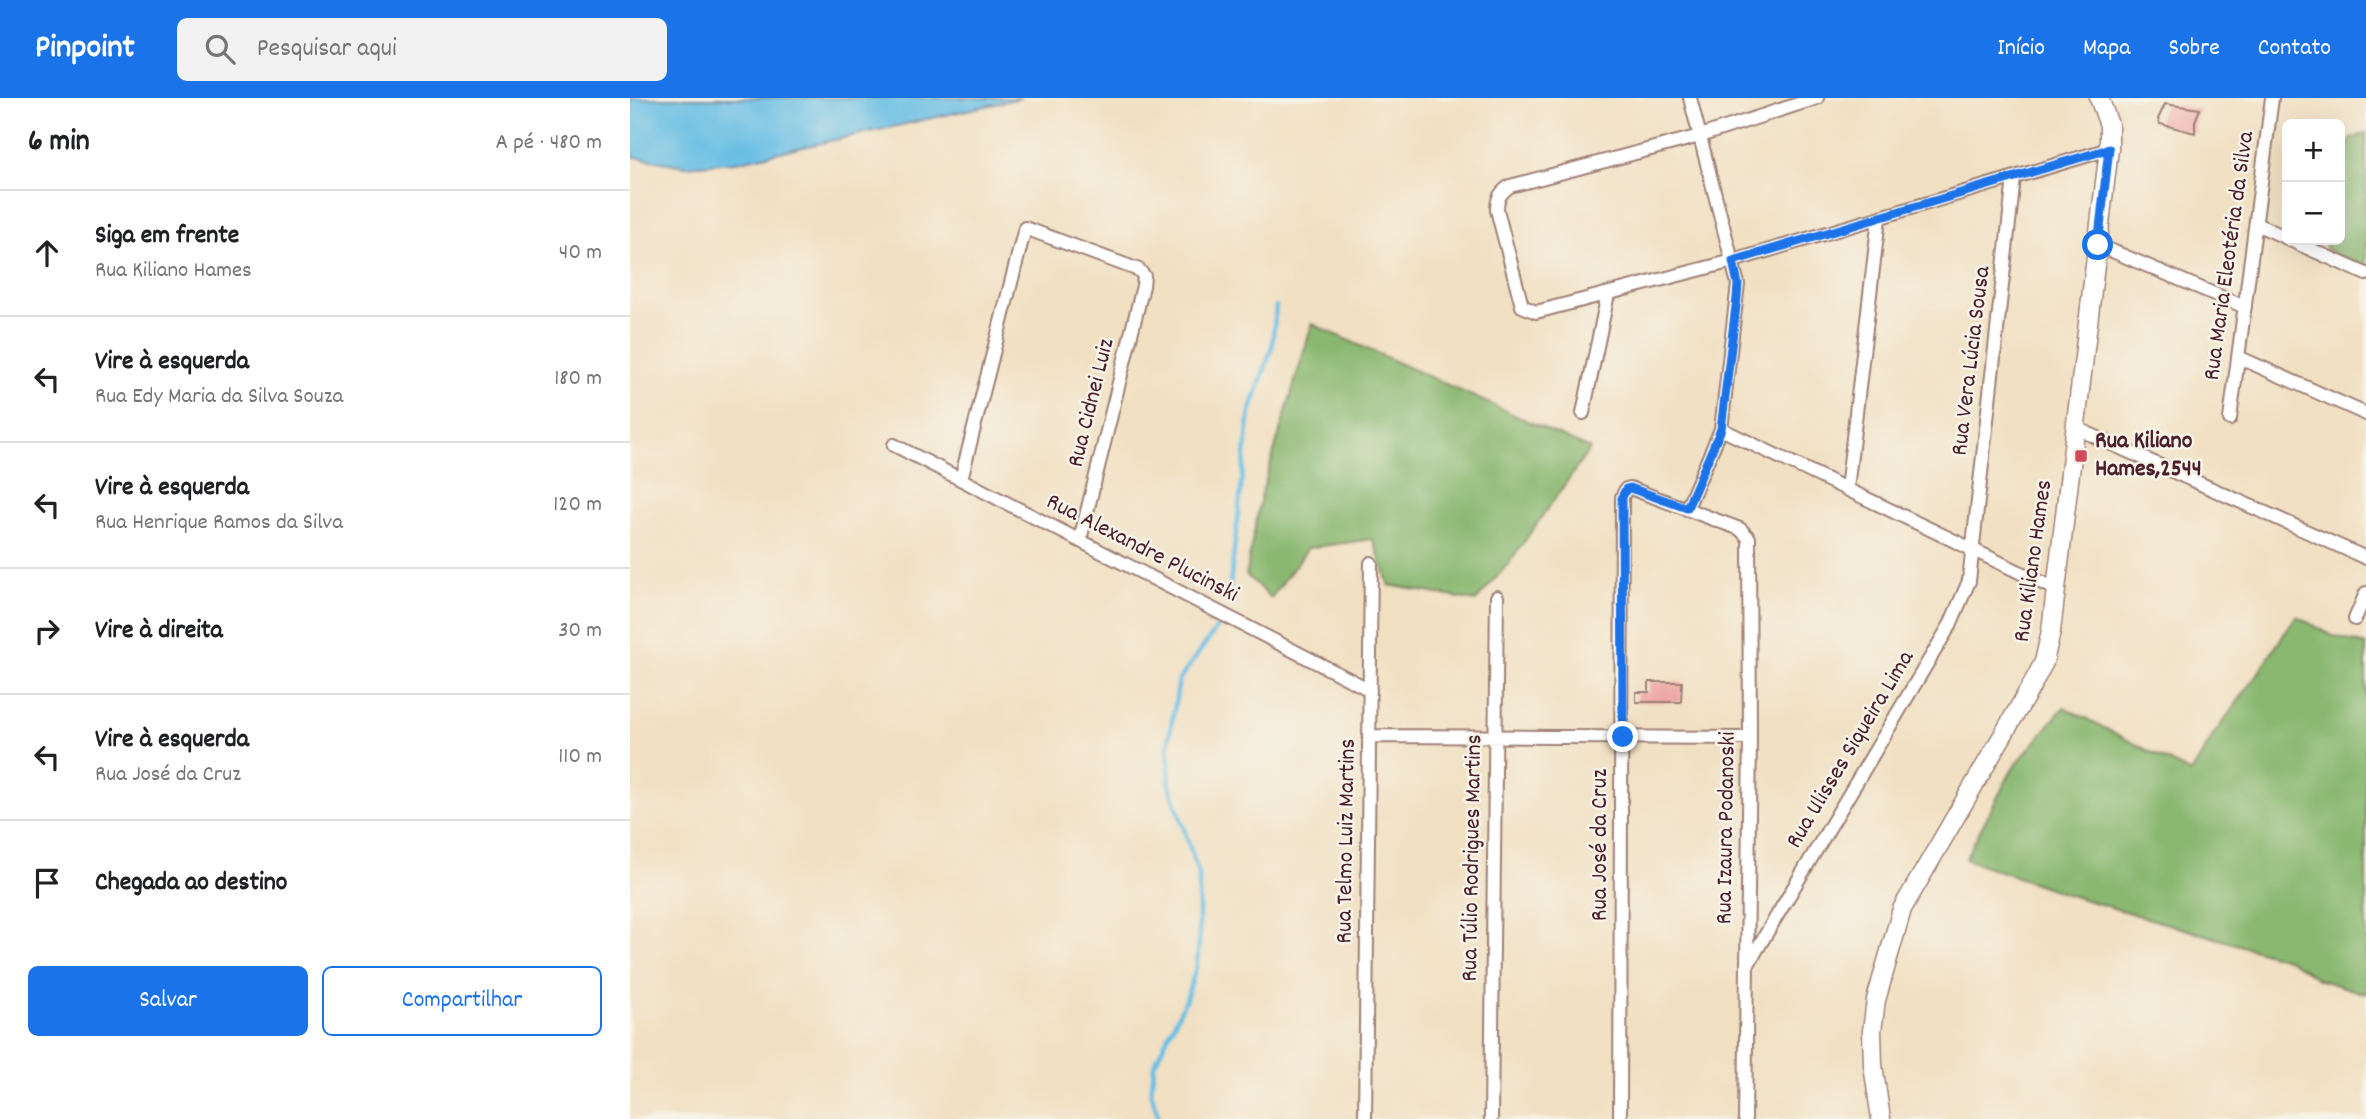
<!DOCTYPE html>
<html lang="pt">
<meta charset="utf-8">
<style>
:root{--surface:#fff;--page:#f2f2f2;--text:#202124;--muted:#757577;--line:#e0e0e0;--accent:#1a73e8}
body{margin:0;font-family:Dekko,sans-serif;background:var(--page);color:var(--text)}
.controls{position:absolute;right:21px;top:21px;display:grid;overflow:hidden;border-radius:10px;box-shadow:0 7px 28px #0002}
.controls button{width:63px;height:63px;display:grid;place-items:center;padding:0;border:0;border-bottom:2px solid var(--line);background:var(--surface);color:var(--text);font:35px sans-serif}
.stop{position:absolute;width:21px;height:21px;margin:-16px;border:5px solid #1a73e8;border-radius:50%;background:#fff}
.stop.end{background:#1a73e8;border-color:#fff;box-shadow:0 2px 7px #0008}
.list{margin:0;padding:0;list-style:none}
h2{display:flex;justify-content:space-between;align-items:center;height:91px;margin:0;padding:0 28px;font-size:30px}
h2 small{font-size:23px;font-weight:400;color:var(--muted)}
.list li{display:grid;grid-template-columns:46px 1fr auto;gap:21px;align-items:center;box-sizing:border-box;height:126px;padding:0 28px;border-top:2px solid var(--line)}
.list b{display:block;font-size:26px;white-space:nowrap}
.list p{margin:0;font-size:23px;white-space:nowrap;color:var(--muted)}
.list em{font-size:23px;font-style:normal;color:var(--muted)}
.actions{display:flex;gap:14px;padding:21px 28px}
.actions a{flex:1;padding:16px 0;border:2px solid var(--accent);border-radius:10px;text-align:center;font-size:24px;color:var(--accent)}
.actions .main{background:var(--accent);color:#fff}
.icon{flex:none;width:38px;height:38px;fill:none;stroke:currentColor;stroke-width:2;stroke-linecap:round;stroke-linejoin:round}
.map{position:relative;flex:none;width:1736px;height:1021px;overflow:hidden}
header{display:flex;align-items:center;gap:42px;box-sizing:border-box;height:98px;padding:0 35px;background:var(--accent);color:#fff}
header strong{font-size:33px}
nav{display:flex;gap:38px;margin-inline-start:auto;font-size:24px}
.search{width:490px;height:63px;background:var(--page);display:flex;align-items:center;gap:18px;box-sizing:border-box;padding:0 24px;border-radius:10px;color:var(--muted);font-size:26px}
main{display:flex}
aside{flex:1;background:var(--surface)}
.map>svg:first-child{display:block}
.forest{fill:#8ab871;stroke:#6a6c4e;stroke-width:2}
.water{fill:#68bee4;stroke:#596e88;stroke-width:2}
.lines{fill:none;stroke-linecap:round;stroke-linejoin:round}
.stream{stroke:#68bee4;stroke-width:4.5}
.building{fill:#eea6a3}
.minor-casing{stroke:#9e8076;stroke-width:16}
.secondary-casing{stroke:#9e8076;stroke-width:21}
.minor{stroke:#fff;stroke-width:12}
.secondary{stroke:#fff;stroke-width:18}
.route{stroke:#1a73e8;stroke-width:9}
.poi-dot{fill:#d1495b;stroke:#f7f3e8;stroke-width:2.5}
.labels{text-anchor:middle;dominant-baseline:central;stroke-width:5;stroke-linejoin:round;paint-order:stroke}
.street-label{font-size:24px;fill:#4a1f2b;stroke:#f7f3e8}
.poi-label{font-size:24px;font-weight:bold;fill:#4a1f2b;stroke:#f7f3e8;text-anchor:start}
</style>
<header>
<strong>Pinpoint</strong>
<div class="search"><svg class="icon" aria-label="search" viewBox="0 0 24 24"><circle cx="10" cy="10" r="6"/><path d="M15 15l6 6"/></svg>Pesquisar aqui</div>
<nav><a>Início</a><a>Mapa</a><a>Sobre</a><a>Contato</a></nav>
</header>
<main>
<aside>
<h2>6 min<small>A pé · 480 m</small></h2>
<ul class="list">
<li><svg class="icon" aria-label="ahead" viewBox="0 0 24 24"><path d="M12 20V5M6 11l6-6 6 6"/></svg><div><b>Siga em frente</b><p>Rua Kiliano Hames</p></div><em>40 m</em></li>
<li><svg class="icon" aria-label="left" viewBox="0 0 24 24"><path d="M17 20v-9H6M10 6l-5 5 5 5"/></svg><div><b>Vire à esquerda</b><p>Rua Edy Maria da Silva Souza</p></div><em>180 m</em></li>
<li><svg class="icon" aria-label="left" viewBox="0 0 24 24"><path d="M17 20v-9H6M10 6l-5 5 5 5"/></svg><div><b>Vire à esquerda</b><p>Rua Henrique Ramos da Silva</p></div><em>120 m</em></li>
<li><svg class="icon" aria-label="right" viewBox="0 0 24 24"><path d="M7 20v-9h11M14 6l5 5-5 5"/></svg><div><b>Vire à direita</b></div><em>30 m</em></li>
<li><svg class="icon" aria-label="left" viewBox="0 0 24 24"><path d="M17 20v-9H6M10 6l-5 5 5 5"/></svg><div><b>Vire à esquerda</b><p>Rua José da Cruz</p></div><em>110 m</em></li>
<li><svg class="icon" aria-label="arrive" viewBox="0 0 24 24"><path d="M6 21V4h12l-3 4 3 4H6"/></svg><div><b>Chegada ao destino</b></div></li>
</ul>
<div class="actions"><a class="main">Salvar</a><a>Compartilhar</a></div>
</aside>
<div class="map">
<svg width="1736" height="1021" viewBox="0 0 1736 1021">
<rect width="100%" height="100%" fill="#f7f3e8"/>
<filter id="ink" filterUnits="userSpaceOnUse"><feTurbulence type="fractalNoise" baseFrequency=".0143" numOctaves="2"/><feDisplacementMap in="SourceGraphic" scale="14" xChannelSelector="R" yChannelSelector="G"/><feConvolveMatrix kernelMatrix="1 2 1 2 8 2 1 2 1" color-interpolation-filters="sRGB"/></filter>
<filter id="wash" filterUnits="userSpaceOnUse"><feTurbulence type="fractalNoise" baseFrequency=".00686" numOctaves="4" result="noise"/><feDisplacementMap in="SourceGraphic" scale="28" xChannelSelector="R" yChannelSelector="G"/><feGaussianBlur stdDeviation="1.57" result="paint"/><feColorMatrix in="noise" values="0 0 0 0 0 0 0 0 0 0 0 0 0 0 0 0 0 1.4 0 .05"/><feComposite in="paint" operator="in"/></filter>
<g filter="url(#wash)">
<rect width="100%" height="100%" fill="#f1e0c2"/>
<path class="forest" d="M1736,35V169L1695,151L1697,142H1710V85L1719,42Z
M682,226L960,351L879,465L846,503L759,487L743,441L678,450L641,500L616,477L631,398Z
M1666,518L1703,538L1736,547V896L1688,881L1660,862L1439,797L1335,761L1383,670L1434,609L1561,675L1584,636L1627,577Z"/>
<path class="water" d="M0,0H391L106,64L54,68L0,58Z"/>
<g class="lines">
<path class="stream" d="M598,504L620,314L642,249L646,208
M529,1021L521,994L524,967L556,901L566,870L569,846V777L540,688L538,646L549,582L589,527"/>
</g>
<g id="blocks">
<path class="building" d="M1535,6L1570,11L1565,23V35L1530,26L1528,21Z
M1019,584H1052L1051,604H1006V594H1019Z"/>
</g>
</g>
<g filter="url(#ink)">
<use href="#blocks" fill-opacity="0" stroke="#9e8076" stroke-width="2"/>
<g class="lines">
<g class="minor-casing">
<path id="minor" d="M1187,0L1070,38L880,88C870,95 867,100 867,112L892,208L906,214L1103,163L1479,51
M1626,126L1657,140
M1660,142L1736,176
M1468,147L1615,209
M1608,259L1736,316
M953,315L978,196
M1600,321L1642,0
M1446,330L1736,460
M1091,331L1427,492
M264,347L740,592
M331,381L395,130L509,172L514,178L513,188L450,442
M1217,391L1249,120
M1057,410L1091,331L1108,186L1060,0
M1725,521L1736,495
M739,638L1120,640
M1117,868L1320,527L1339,483L1384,80
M735,1021L741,465
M861,1021L867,499
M990,1021L992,399L996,391L1000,390L1110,431L1119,440L1120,640L1115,1021"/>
</g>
<g class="secondary-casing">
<path id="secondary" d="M1251,1021L1243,967L1242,933L1246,902L1272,811L1402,587L1414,564L1421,533L1479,51V27L1469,0"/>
</g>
<use href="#minor" class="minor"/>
<use href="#secondary" class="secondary"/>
</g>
</g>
<g class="lines" filter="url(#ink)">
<path class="route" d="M993,639L992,399L996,391L1000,390L1057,410L1091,331L1107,200L1108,186L1103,163L1479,51L1468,147"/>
</g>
<rect class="poi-dot" x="1444" y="351" width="14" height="14" rx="3.5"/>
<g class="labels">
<g class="street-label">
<text transform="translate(1600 158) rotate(-82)">Rua Maria Eleotéria da Silva</text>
<text transform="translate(1342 263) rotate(-83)">Rua Vera Lúcia Sousa</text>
<text transform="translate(462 305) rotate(-76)">Rua Cidnei Luiz</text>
<text transform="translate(512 451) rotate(27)">Rua Alexandre Plucinski</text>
<text transform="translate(1404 463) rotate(-82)">Rua Kiliano Hames</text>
<text transform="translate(1221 652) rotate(-59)">Rua Ulisses Siqueira Lima</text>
<text transform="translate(1097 730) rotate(-89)">Rua Izaura Podanoski</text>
<text transform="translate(717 743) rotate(-89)">Rua Telmo Luiz Martins</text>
<text transform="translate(971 747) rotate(-90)">Rua José da Cruz</text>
<text transform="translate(843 760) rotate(-89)">Rua Túlio Rodrigues Martins</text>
</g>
<g class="poi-label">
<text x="1465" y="344">Rua Kiliano<tspan x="1465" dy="28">Hames,2544</tspan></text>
</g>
</g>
</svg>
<div class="controls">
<button>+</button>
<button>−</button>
</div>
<div class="stop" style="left:1468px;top:147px"></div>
<div class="stop end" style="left:993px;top:639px"></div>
</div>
</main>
